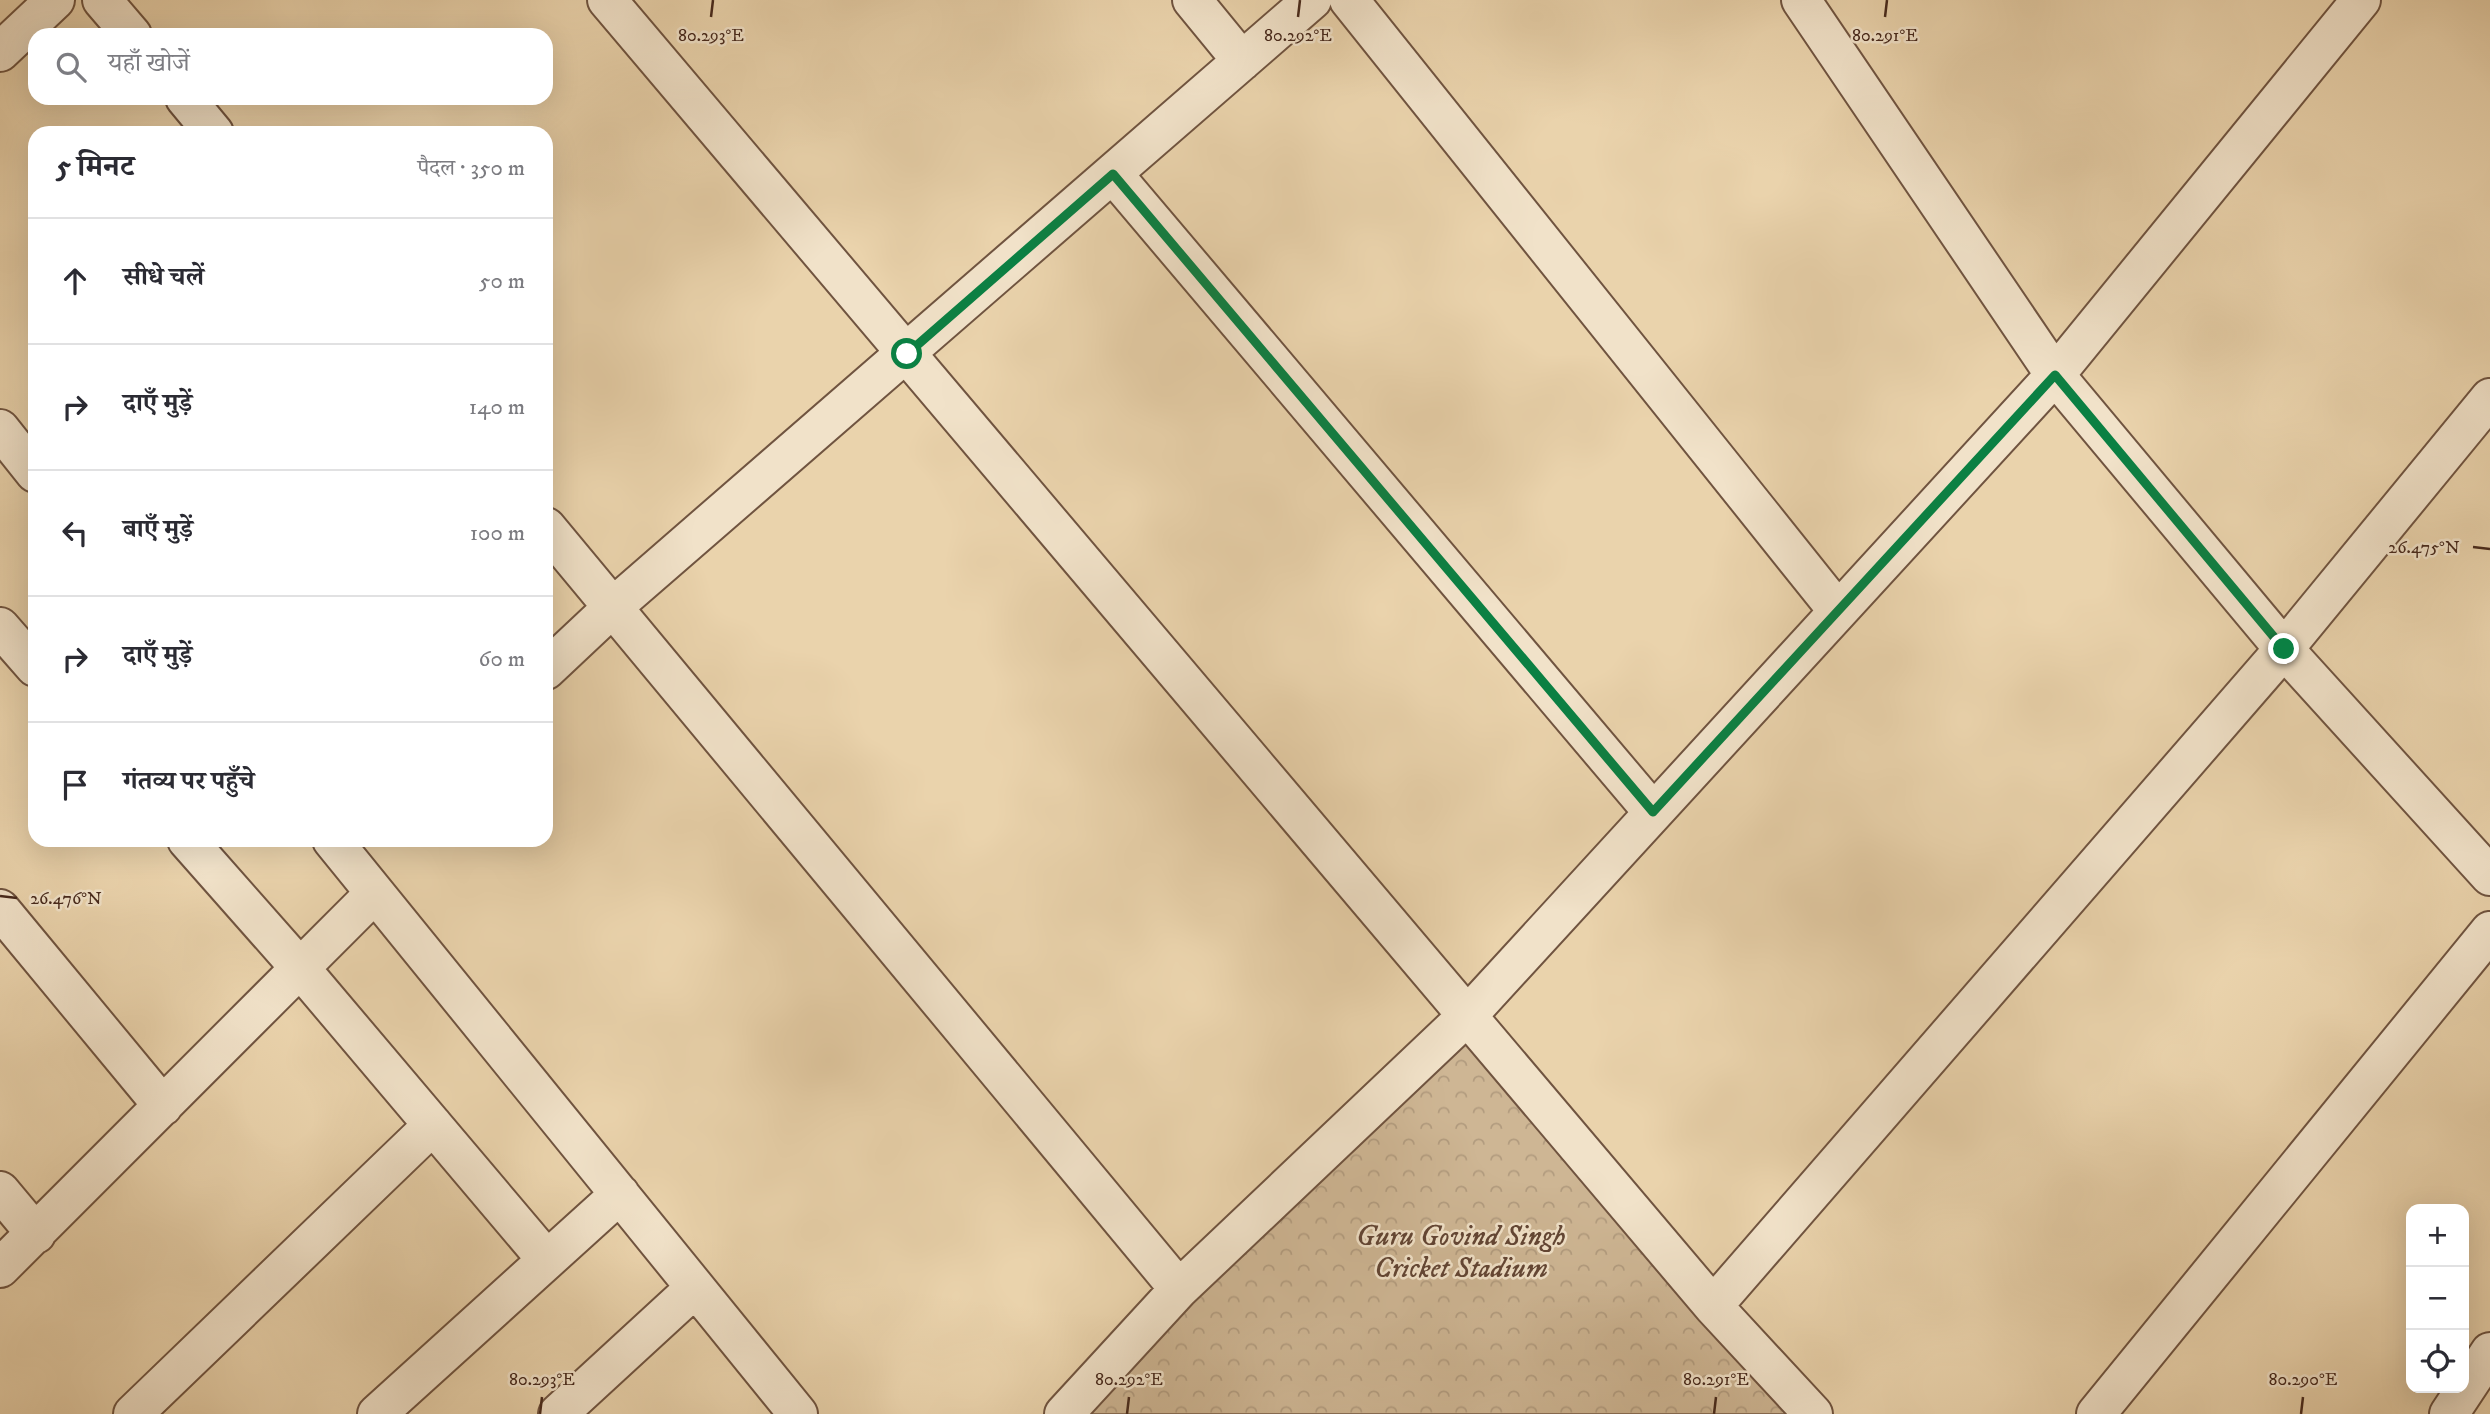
<!DOCTYPE html>
<html lang="hi">
<meta charset="utf-8">
<style>
:root{--surface:#fff;--page:#f2f2f3;--text:#2b2b33;--muted:#7c7c81;--line:#e1e1e2}
body{margin:0;font-family:"IM FELL DW Pica","Noto Serif Devanagari",serif;background:var(--page);color:var(--text)}
.controls{position:absolute;right:21px;bottom:21px;display:grid;overflow:hidden;border-radius:14px;box-shadow:0 7px 28px #0002}
.controls button{width:63px;height:63px;display:grid;place-items:center;padding:0;border:0;border-bottom:2px solid var(--line);background:var(--surface);color:var(--text);font:35px sans-serif}
.stop{position:absolute;width:21px;height:21px;margin:-16px;border:5px solid #0b8043;border-radius:50%;background:#fff}
.stop.end{background:#0b8043;border-color:#fff;box-shadow:0 2px 7px #0008}
.list{margin:0;padding:0;list-style:none}
h2{display:flex;justify-content:space-between;align-items:center;height:91px;margin:0;padding:0 28px;font-size:30px}
h2 small{font-size:23px;font-weight:400;color:var(--muted)}
.list li{display:grid;grid-template-columns:46px 1fr auto;gap:21px;align-items:center;box-sizing:border-box;height:126px;padding:0 28px;border-top:2px solid var(--line)}
.list b{display:block;font-size:26px;white-space:nowrap}
.list em{font-size:23px;font-style:normal;color:var(--muted)}
.icon{flex:none;width:38px;height:38px;fill:none;stroke:currentColor;stroke-width:2;stroke-linecap:round;stroke-linejoin:round}
.map{position:relative;flex:none;width:2490px;height:1414px;overflow:hidden}
.search{position:absolute;background:var(--surface);box-shadow:0 7px 28px #0002;left:28px;top:28px;width:525px;height:77px;display:flex;align-items:center;gap:18px;box-sizing:border-box;padding:0 24px;border-radius:21px;color:var(--muted);font-size:26px}
.panel{position:absolute;background:var(--surface);box-shadow:0 7px 28px #0002;left:28px;top:126px;width:525px;height:721px;border-radius:21px}
.map>svg:first-child{display:block}
.park{fill:url(#park-crowns);stroke:#8a7058;stroke-width:2}
.lines{fill:none;stroke-linecap:round;stroke-linejoin:round}
.minor-casing{stroke:#705440;stroke-width:42}
.minor{stroke:#f1e2c9;stroke-width:38}
.route{stroke:#0b8043;stroke-width:9}
.ticks{fill:none;stroke:#47291c;stroke-width:2.5}
.labels{text-anchor:middle;dominant-baseline:central;stroke-width:5;stroke-linejoin:round;paint-order:stroke}
.park-label{font-size:28px;font-style:italic;fill:#624534;stroke:#f1e2c9}
.ticks-label{font-size:18px;text-anchor:middle;fill:#47291c;stroke:#f1e2c9;stroke-width:5;stroke-linejoin:round;paint-order:stroke}
</style>
<div class="map">
<svg width="2490" height="1414" viewBox="0 0 2490 1414">
<defs>
<pattern id="park-crowns" width="20" height="18" patternUnits="userSpaceOnUse" patternTransform="scale(1.75)"><rect width="20" height="18" fill="#ceb694"/><path d="M2 6a3 3 0 1 1 6 0M12 15a3 3 0 1 1 6 0" fill="none" stroke="#b29c7f"/></pattern>
</defs>
<rect width="100%" height="100%" fill="#ead3ac"/>
<filter id="stains"><feTurbulence type="fractalNoise" baseFrequency=".00286" numOctaves="4"/><feColorMatrix values="0 0 0 0 .2 0 0 0 0 .09 0 0 0 0 .02 0 0 0 .5 -.17"/></filter>
<radialGradient id="worn" r=".72"><stop offset=".6" stop-color="#630" stop-opacity="0"/><stop offset="1" stop-color="#630" stop-opacity=".3"/></radialGradient>
<path class="park" d="M1468,1015L1819,1414H1074Z"/>
<g class="lines">
<g class="minor-casing">
<path id="minor" d="M102,0L132,35
M607,0L1713,1306L1813,1414
M1192,0L1242,61
M1349,0L1838,611
M1801,0L2055,375L2284,649L2490,876
M0,52L55,0
M185,98L214,133
M1113,174L1653,812
M0,429L35,473
M546,527L1179,1289
M0,627L35,667
M546,670L613,607L1312,0
M187,840L300,968L547,1260
M332,840L798,1414
M0,909L163,1106
M0,1191L36,1234
M0,1268L375,893
M1713,1306L2284,649L2490,398
M133,1414L433,1125
M377,1414L620,1194
M558,1414L695,1288
M1064,1414L1179,1289L1468,1015L2055,375L2361,0
M2096,1414L2490,931
M2449,1414L2490,1352"/>
</g>
<use href="#minor" class="minor"/>
</g>
<g class="lines">
<path class="route" d="M907,354L1113,174L1653,812L2055,375L2284,649"/>
</g>
<path class="ticks" d="M711,17L713,0M1298,17L1300,0M1885,17L1887,0M2473,547L2490,549M0,896L17,898M540,1414L542,1397M1127,1414L1129,1397M1714,1414L1716,1397M2301,1414L2303,1397"/>
<g class="labels">
<g class="park-label">
<text x="1461" y="1236">Guru Govind Singh<tspan x="1461" dy="32">Cricket Stadium</tspan></text>
</g>
</g>
<g class="ticks-label">
<text x="711" y="41">80.293°E</text>
<text x="1298" y="41">80.292°E</text>
<text x="1885" y="41">80.291°E</text>
<text x="2424" y="553">26.475°N</text>
<text x="66" y="904">26.476°N</text>
<text x="542" y="1385">80.293°E</text>
<text x="1129" y="1385">80.292°E</text>
<text x="1716" y="1385">80.291°E</text>
<text x="2303" y="1385">80.290°E</text>
</g>
<rect width="100%" height="100%" filter="url(#stains)"/>
<rect width="100%" height="100%" fill="url(#worn)"/>
</svg>
<div class="controls">
<button>+</button>
<button>−</button>
<button><svg class="icon" aria-label="locate" viewBox="0 0 24 24"><circle cx="12" cy="12" r="6"/><path d="M12 2v4M12 18v4M2 12h4M18 12h4"/></svg></button>
</div>
<div class="stop" style="left:907px;top:354px"></div>
<div class="stop end" style="left:2284px;top:649px"></div>
<div class="search"><svg class="icon" aria-label="search" viewBox="0 0 24 24"><circle cx="10" cy="10" r="6"/><path d="M15 15l6 6"/></svg>यहाँ खोजें</div>
<section class="panel">
<h2>5 मिनट<small>पैदल · 350 m</small></h2>
<ul class="list">
<li><svg class="icon" aria-label="ahead" viewBox="0 0 24 24"><path d="M12 20V5M6 11l6-6 6 6"/></svg><div><b>सीधे चलें</b></div><em>50 m</em></li>
<li><svg class="icon" aria-label="right" viewBox="0 0 24 24"><path d="M7 20v-9h11M14 6l5 5-5 5"/></svg><div><b>दाएँ मुड़ें</b></div><em>140 m</em></li>
<li><svg class="icon" aria-label="left" viewBox="0 0 24 24"><path d="M17 20v-9H6M10 6l-5 5 5 5"/></svg><div><b>बाएँ मुड़ें</b></div><em>100 m</em></li>
<li><svg class="icon" aria-label="right" viewBox="0 0 24 24"><path d="M7 20v-9h11M14 6l5 5-5 5"/></svg><div><b>दाएँ मुड़ें</b></div><em>60 m</em></li>
<li><svg class="icon" aria-label="arrive" viewBox="0 0 24 24"><path d="M6 21V4h12l-3 4 3 4H6"/></svg><div><b>गंतव्य पर पहुँचे</b></div></li>
</ul>
</section>
</div>
